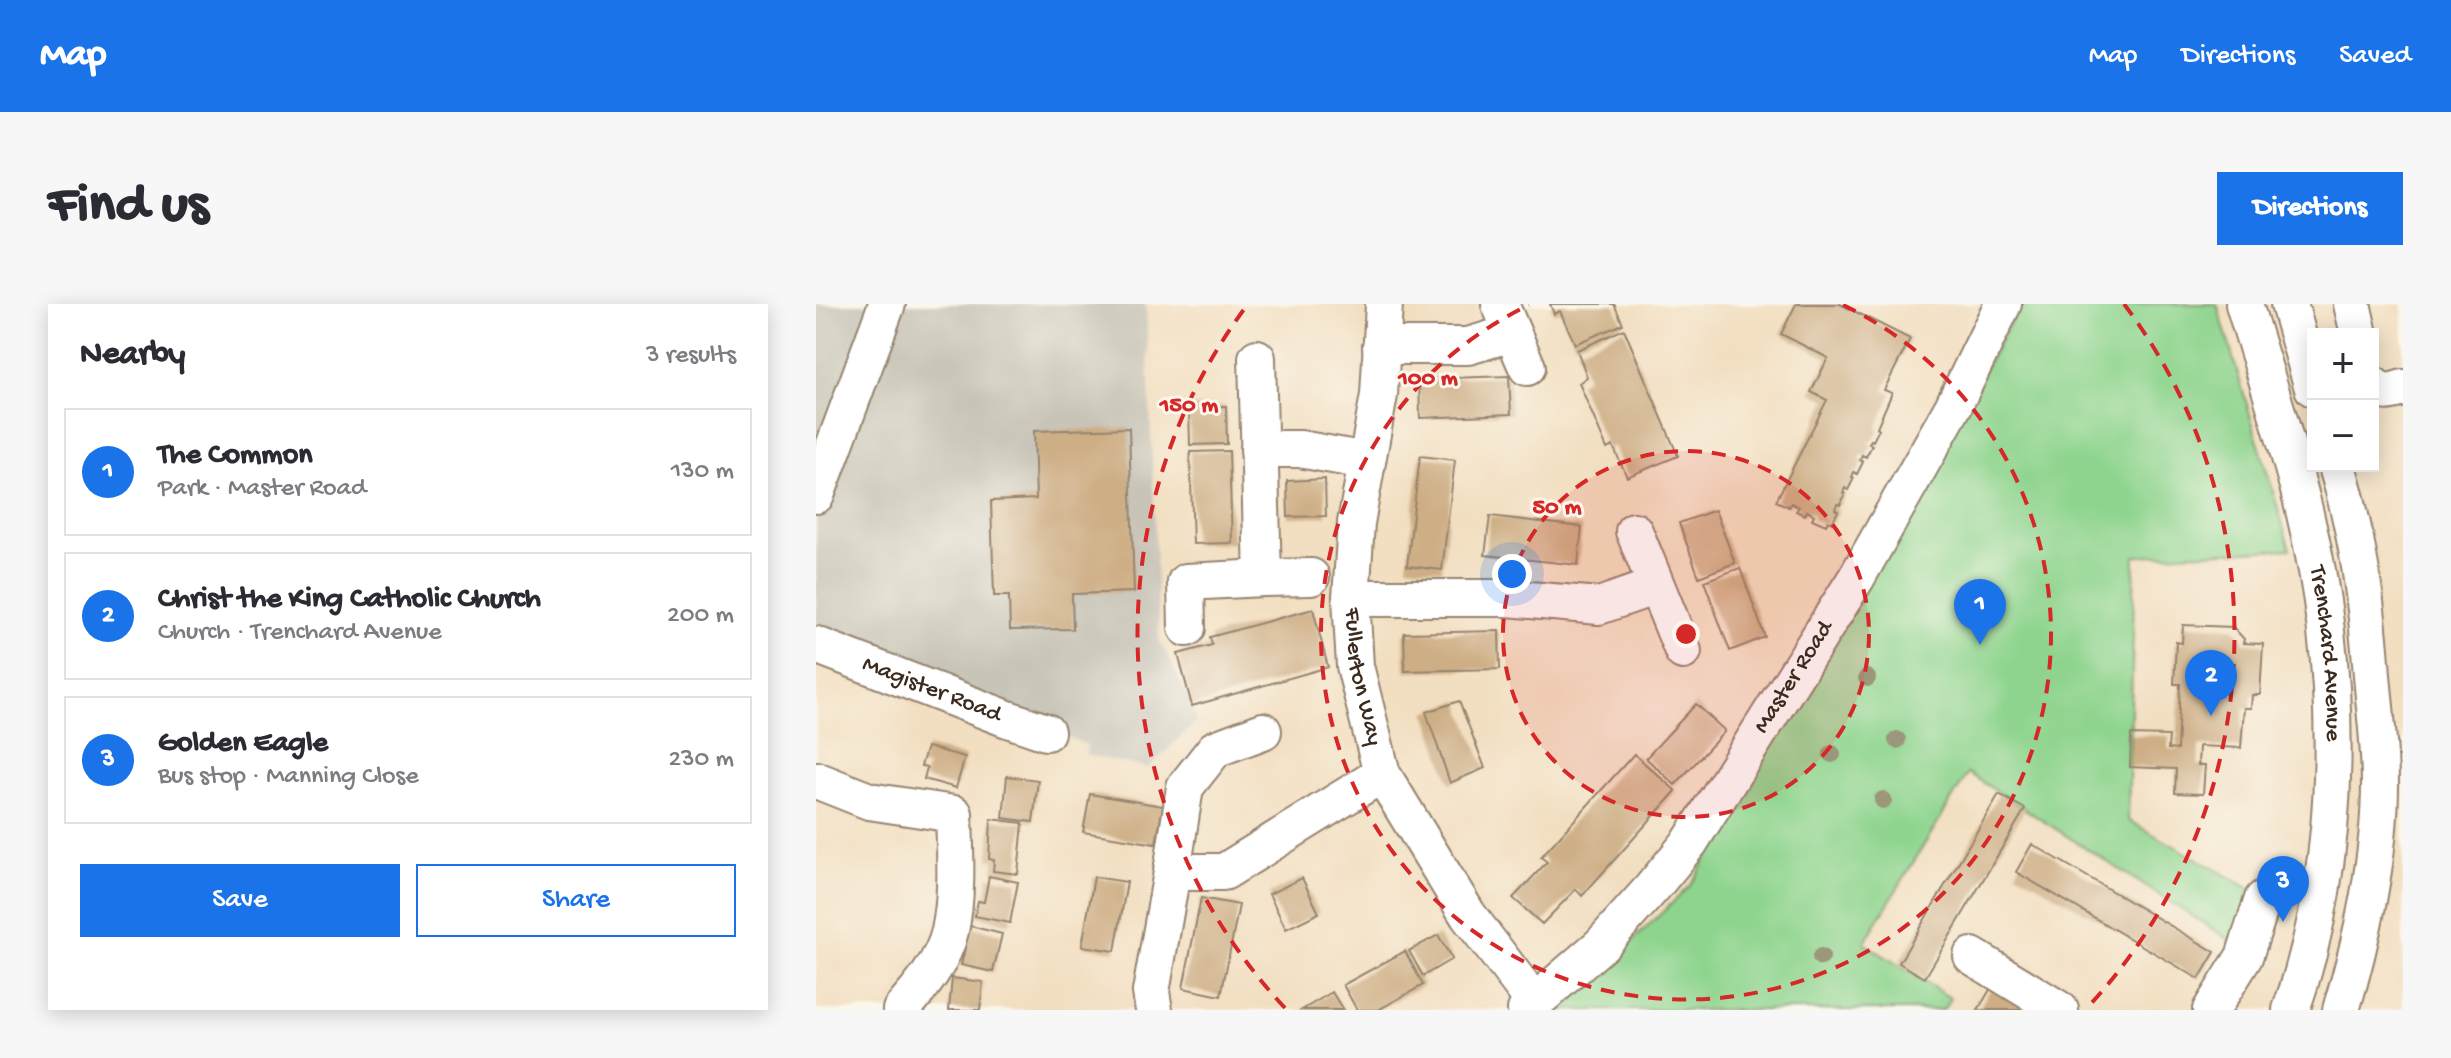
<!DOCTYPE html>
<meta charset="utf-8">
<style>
:root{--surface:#fff;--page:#f7f7f7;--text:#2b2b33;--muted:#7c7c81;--line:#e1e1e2;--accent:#1a73e8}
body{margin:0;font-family:"Gochi Hand",sans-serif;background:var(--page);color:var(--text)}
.controls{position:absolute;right:24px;top:24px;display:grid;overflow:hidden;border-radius:0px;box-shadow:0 4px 20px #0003}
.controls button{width:72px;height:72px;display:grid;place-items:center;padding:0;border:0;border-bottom:2px solid var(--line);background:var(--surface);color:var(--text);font:40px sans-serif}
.you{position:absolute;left:696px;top:270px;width:28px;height:28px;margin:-20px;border:6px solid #fff;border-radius:50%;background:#1a73e8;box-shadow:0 0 0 12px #1a73e833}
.badge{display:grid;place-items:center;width:52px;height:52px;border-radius:50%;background:var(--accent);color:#fff;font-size:26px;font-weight:700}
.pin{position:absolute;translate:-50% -66px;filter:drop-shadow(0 2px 4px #0008)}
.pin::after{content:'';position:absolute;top:42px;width:28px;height:24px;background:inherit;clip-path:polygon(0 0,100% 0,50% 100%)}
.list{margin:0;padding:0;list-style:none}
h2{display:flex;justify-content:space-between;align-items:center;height:104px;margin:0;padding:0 32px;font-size:34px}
h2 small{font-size:26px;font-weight:400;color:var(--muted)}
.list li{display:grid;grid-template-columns:52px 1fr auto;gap:24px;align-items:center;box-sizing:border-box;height:128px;margin:0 16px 16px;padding:0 16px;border:2px solid var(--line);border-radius:0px}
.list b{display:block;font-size:30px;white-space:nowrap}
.list p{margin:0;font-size:26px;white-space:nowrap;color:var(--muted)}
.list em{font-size:26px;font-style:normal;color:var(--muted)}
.actions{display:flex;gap:16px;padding:24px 32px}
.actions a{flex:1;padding:18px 0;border:2px solid var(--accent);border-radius:0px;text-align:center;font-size:28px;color:var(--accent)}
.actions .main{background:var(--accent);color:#fff}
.map{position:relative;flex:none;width:1587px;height:706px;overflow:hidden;border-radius:0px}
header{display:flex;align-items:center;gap:48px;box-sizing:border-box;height:112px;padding:0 40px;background:var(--accent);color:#fff}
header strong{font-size:38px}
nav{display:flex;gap:44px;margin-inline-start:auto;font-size:28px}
.intro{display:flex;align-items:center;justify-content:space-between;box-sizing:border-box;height:192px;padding:0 48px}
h1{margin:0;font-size:56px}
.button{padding:20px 36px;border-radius:0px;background:var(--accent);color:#fff;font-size:28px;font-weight:700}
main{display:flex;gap:48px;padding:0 48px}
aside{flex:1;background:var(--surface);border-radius:0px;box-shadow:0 4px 20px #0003}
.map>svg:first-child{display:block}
.industrial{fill:#c8c4b8}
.green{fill:#8ed48e;stroke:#647f56;stroke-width:2}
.building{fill:#ceae85}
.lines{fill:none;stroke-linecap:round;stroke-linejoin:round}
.minor-casing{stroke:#96846f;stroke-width:40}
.minor{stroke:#fff;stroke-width:36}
.tree{fill:#9b977a}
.ring{fill:none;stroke:#d62828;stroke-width:4;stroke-dasharray:14 10}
.labels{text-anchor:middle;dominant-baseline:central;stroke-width:6;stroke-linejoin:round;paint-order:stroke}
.street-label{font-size:24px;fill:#3b2a1e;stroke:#fbf7ec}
.centre{fill:#d62828;stroke:#fbf7ec;stroke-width:4}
.ring-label{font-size:24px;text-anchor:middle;font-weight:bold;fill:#d62828;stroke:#fbf7ec;stroke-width:6;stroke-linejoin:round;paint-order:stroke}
</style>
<header>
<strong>Map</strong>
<nav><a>Map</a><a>Directions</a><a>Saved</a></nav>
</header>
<div class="intro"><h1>Find us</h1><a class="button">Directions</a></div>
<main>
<aside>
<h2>Nearby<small>3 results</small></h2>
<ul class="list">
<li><span class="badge">1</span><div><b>The Common</b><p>Park · Master Road</p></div><em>130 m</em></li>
<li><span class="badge">2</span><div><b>Christ the King Catholic Church</b><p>Church · Trenchard Avenue</p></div><em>200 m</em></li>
<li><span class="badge">3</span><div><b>Golden Eagle</b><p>Bus stop · Manning Close</p></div><em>230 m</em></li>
</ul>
<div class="actions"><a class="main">Save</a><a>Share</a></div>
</aside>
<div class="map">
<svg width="1587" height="706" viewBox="0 0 1587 706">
<rect width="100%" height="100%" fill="#fbf7ec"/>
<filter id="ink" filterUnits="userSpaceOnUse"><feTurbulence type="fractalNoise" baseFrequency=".0125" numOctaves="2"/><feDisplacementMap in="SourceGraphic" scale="16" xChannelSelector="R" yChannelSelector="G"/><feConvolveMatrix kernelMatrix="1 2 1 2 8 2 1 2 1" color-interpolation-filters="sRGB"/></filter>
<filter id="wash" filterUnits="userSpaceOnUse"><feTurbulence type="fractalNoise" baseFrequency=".006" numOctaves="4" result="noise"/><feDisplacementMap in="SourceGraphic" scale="32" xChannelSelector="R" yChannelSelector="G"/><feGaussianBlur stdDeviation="1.8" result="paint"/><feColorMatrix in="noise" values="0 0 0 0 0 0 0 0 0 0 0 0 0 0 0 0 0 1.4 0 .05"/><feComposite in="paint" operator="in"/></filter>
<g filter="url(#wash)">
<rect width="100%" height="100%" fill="#f2dec0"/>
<path class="industrial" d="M0,0H330L343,335L376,402L380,418L332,464L270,451L271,441L0,327Z"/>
<path class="green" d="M1205,0H1401L1474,245L1319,252L1312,516L1436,586L1420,640L1152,469L1048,639L1134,694L1127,706H744L875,581Z"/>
<g id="blocks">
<path class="building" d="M734,0H798L807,20L759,40L744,7L738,10Z
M980,0H1024L1094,35L1068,86L1076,89L1061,123L1063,125L1057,137L1055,136L1053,139L1056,141L1050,153L1046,151L1044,156L1047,158L1041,170L1038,168L1036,173L1038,174L1032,186L1029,184L1027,189L1029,190L1024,201L1021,200L1019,205L1022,207L1016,219L1012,217L1010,221L996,215L998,211L991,207L989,211L980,207L983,203L975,199L973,203L960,197L1011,96L995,88L1012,54L965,30Z
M808,25L862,152L811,173L797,142L791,145L763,79L771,73L761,46Z
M693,72L695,110L604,114L603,75Z
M410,102L411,140L374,141L373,103Z
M313,124L318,288L256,290L257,325L194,326L193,292H178L175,197L220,195L218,127Z
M413,147L416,239L377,240L374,148Z
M604,152L639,156L626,266L591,262Z
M509,175L510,212L472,213L471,177Z
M899,206L919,259L883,273L863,219Z
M674,212L766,223L762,261L669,251Z
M924,264L949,333L914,347L888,277Z
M497,305L512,363L376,402L362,350L396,341L394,333Z
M1367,321L1417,323L1428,335L1427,339L1447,340L1444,391H1436L1435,404H1428L1425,444L1383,442L1382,461H1389L1387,490L1359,489L1360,465L1314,463L1315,431L1353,432L1352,445L1361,446L1364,380H1358L1360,338L1366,339Z
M683,327L684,365L589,367L588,329Z
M643,397L669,464L634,479L610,408Z
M880,400L909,427L859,481L830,454Z
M111,443L149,453L140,484L108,475L111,463L105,462Z
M818,450L860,487L766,592L760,585L726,620L697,594L731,558L725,553Z
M191,472L222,476L217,518L187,514Z
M274,490L347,502L340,540L267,528Z
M1183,490L1209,505L1109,674L1083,659Z
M175,515L207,519L202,570L177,567L178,556L173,555Z
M1216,540L1399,648L1383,675L1200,568Z
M173,572L202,578L194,619L159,612L162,597L168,598Z
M278,573L311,578L299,647L266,642Z
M486,574L503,609L470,625L453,590Z
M385,594L423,601L405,692L367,684Z
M154,622L186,630L177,668L145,661Z
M622,631L636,655L607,672L593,647Z
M589,647L607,681L562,706H541L527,681Z
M136,674L167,678L164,706H133Z
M1179,677L1210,695L1204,706H1162Z
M516,688L527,706H486Z"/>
</g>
</g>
<g filter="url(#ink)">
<use href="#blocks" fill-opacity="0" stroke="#96846f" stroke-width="2"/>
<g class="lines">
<g class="minor-casing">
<g id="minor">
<path id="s1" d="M568,0L563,91L540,219L535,294L539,362L566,470L652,611L719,699"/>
<path d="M684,0L711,63"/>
<path id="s2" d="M1428,0C1449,70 1472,139 1489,210C1527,367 1529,552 1475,706"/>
<path d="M1473,0L1497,84"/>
<path d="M1536,0L1543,30"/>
<path d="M565,42H652L696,29"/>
<path d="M441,54L447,274L495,273"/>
<path d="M1557,81C1567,91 1575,88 1587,84"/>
<path d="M443,145H484L550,157"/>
<path d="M1521,162C1542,231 1551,299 1556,371C1559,407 1564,443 1564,480C1564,552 1546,637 1525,706"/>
<path d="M0,191L71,0"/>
<path d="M818,227L867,347"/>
<path d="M535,294H691L783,302L840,282"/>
<path d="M371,324L370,278L447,274"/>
<path id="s3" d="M0,341L189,414L230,428"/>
<path d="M0,476L53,497L138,510C139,549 142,589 134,627C127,657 105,684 85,706"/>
<path d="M356,568L369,483L399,445L447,427"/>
<path d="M1156,652L1244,706"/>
<path d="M338,706L335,688L356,568H408L566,470"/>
<path id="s4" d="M710,706L785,641L836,584L874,538L1041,273L1137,103L1187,0"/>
<path d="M1395,706L1428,653L1447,595"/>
</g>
</g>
<use href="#minor" class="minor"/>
</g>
<g class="tree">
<circle cx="1051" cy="374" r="9"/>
<circle cx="1081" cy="436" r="9"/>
<circle cx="1016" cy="450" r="9"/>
<circle cx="1067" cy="496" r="9"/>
<circle cx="1005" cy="653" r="9"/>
</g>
</g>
<circle cx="870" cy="330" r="183" fill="#d62828" fill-opacity=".12"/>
<g class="ring">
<circle cx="870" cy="330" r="183"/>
<path d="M1027 1A365 365 0 1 1 713 1"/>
<path d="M469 704A548 548 0 0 1 432 0M1308 0A548 548 0 0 1 1271 704"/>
</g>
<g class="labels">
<g class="street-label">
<text stroke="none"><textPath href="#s2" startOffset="360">Trenchard Avenue</textPath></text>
<text stroke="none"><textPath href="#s1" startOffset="376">Fullerton Way</textPath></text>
<text stroke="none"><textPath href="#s4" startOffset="430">Master Road</textPath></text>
<text stroke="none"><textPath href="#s3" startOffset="124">Magister Road</textPath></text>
</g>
</g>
<circle cx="870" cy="330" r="12" class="centre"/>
<g class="ring-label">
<text x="612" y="80">100 m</text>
<text x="373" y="107">150 m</text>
<text x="741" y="209">50 m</text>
</g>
</svg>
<div class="controls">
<button>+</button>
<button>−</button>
</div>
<div class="you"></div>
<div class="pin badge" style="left:1164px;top:341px">1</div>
<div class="pin badge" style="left:1395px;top:412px">2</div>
<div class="pin badge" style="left:1467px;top:618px">3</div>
</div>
</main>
